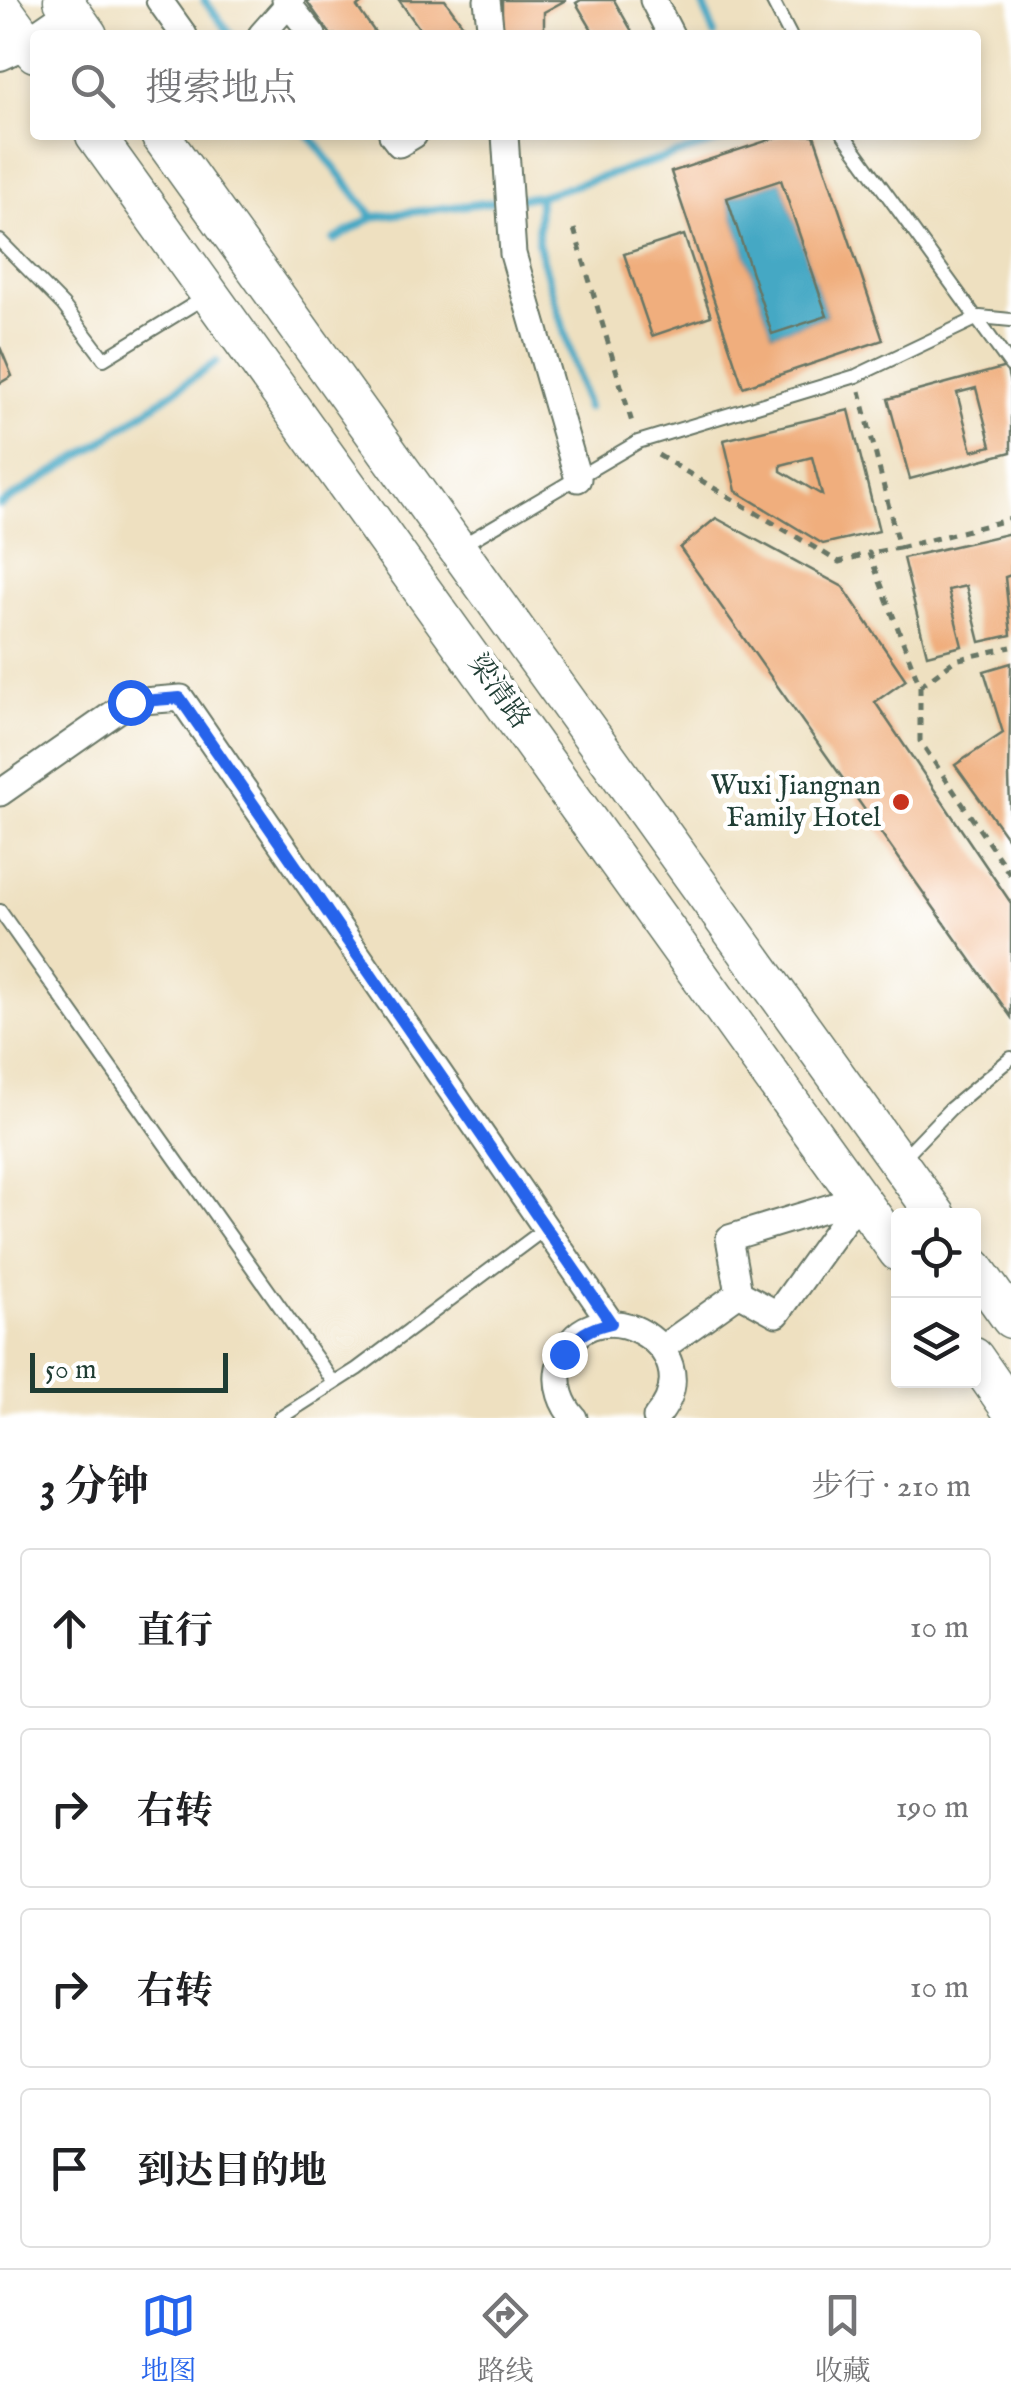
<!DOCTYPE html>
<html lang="zh">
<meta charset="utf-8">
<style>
:root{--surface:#fff;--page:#f2f2f2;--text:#202124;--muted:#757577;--line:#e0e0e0;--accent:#2563eb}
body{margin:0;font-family:"IM FELL English","Noto Serif SC",serif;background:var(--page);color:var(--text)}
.controls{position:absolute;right:30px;bottom:30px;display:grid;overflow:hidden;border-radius:10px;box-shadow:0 5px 15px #0003}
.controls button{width:90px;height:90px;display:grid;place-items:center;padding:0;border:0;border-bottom:2px solid var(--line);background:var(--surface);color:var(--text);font:50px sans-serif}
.scale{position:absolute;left:30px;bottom:25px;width:198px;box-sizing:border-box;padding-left:10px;border:5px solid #1f3d34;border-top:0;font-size:28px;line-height:35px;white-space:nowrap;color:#1f3d34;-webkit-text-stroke:8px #fff;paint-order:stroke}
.stop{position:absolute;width:30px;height:30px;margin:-22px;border:8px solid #2563eb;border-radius:50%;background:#fff}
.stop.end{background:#2563eb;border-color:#fff;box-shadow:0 2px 10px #0008}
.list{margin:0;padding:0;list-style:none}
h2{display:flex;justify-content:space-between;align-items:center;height:130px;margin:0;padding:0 40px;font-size:42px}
h2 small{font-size:32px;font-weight:400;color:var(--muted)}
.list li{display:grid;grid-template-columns:65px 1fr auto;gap:30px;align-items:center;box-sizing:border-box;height:160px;margin:0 20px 20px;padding:0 20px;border:2px solid var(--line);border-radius:10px}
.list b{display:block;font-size:38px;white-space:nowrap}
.list em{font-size:32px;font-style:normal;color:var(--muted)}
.icon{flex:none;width:55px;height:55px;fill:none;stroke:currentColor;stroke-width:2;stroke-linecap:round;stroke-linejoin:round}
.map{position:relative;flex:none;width:1011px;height:1418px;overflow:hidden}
.search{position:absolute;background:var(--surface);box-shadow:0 5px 15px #0003;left:30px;right:30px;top:30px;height:110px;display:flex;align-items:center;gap:25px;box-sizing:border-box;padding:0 35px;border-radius:10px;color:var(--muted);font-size:38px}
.sheet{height:850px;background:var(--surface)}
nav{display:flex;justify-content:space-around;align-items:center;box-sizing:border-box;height:140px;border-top:2px solid var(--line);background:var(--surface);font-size:28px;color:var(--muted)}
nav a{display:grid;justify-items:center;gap:5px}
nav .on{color:var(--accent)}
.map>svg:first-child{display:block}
.water{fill:#45a8c4;stroke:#32727c;stroke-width:2.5}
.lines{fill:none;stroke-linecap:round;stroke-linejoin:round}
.stream{stroke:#45a8c4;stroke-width:8}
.building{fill:#f0ae7d;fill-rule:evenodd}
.lane-casing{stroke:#677665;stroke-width:16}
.street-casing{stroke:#677665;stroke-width:29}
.secondary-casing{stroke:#677665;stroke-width:36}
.primary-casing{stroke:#677665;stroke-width:41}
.path{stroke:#677665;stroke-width:5;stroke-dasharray:8 8;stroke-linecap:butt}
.lane{stroke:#fff;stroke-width:12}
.street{stroke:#fff;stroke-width:25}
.secondary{stroke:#fff;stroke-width:32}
.primary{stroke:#fff;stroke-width:38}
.route{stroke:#2563eb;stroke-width:12}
.poi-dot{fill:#c8321e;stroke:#fff;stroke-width:4}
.labels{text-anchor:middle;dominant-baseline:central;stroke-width:9;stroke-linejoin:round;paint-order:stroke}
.street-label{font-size:28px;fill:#1f3d34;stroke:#fff}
.poi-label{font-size:28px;fill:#1f3d34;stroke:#fff;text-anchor:end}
</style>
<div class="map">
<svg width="1011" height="1418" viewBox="0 0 1011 1418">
<rect width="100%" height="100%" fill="#fff"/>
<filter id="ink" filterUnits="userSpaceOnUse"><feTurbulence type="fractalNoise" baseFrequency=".01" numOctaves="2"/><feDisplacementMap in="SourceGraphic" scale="20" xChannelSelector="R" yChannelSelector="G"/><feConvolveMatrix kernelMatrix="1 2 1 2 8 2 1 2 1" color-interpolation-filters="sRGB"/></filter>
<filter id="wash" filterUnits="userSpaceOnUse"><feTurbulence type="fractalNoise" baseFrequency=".0048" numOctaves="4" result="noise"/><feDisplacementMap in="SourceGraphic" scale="40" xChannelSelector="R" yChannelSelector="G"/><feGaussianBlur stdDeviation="2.25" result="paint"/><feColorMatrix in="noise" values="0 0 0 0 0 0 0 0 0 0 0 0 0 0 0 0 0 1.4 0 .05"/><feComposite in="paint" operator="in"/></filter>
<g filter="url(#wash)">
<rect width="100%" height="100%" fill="#eee0c0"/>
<path class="water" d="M781,180L827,316L772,334L727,198Z"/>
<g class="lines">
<path class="stream" d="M204,0L231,35
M702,0L714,35
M309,135L373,217L539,196L740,135
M539,196L538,243L587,408
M334,240L373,217
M0,505L93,448L216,362"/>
</g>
<g id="blocks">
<path class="building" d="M306,0H366L357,7L377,35H331Z
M399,0H445L465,28V35H424Z
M502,0H566L544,12V35H502Z
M581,0H614L634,35H595L576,3Z
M784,135H814L883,340L743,387L671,172ZM781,180L827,316L772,334L727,198Z
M684,235L711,316L652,336L624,254Z
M0,347L12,376L0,383Z
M1006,367L1011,387V452L910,479L888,399ZM976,388L991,446L972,451L957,393Z
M849,410L879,531L823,544L736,491L724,440ZM812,457L822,495L781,471V465Z
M716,518L843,587L906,680L875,702L1011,903V1017L680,548Z
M1011,533V575L1005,577L1011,635L980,642L966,586L948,590L962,646L927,655L903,558Z
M1011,663L1009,776L1011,843L955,765L1003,733L984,671Z"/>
</g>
</g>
<g filter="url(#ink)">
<use href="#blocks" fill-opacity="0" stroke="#677665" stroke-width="2.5"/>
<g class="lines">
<g class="lane-casing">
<path id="lane" d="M772,0L790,35
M844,135L1011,366
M0,241L63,305L104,359L207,296
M459,547L638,442L856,376L980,317L1011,320
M0,911L334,1383
M900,1161L950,1109L1011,1058
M280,1418L357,1369L546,1228"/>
</g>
<g class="street-casing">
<path id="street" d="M159,0L184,35
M285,0L313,35
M487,0L491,35
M653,0L671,35
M261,35L292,0
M392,135L399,144L414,135
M505,135L513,254L578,479
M0,793L130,702L181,698L611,1323
M739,1293L729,1238L860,1198
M739,1293L777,1314L860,1198
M662,1348L739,1293
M574,1418C562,1405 555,1386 559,1368C580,1275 719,1345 656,1418"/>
</g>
<g class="secondary-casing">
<path id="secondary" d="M40,35L72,13
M0,54L35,38"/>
</g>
<g class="primary-casing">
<path id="primary" d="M63,0L88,35
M0,5L35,53
M95,135L898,1252
M160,135L937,1216
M974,1267L1011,1319
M974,1357L1011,1410"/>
</g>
<path class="path" d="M574,229L633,426
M860,391L899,548L869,553
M658,455L839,562L869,553L920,686V741L1011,876
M899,548L1011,519
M920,686L955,660L1011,647"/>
<use href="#lane" class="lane"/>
<use href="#street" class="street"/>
<use href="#secondary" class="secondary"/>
<use href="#primary" class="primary"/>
</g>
</g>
<g class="lines" filter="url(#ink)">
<path class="route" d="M130,702L180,698L611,1323C589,1328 577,1335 564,1354"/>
</g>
<circle class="poi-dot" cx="901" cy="802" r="10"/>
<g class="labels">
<g class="street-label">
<text transform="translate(498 692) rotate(54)">梁清路</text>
</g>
<g class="poi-label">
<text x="881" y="786">Wuxi Jiangnan<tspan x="881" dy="32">Family Hotel</tspan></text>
</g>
</g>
</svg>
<div class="controls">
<button><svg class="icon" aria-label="locate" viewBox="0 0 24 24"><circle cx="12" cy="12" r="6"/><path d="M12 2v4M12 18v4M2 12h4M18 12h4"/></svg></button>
<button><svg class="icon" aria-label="layers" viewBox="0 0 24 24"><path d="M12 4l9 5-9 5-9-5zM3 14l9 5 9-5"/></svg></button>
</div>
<div class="scale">50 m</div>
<div class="stop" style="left:130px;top:702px"></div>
<div class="stop end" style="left:564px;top:1354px"></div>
<div class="search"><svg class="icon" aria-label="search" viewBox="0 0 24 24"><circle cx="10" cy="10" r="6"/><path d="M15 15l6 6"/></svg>搜索地点</div>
</div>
<section class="sheet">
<h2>3 分钟<small>步行 · 210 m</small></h2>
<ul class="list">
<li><svg class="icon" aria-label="ahead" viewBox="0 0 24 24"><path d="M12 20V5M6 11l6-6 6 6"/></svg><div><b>直行</b></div><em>10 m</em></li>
<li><svg class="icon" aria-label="right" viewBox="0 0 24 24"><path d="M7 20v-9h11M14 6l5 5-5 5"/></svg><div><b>右转</b></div><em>190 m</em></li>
<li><svg class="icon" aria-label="right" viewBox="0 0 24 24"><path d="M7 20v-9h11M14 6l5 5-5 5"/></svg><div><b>右转</b></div><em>10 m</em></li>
<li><svg class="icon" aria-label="arrive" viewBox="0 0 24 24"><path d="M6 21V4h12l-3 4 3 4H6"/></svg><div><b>到达目的地</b></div></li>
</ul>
</section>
<nav>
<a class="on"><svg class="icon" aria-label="map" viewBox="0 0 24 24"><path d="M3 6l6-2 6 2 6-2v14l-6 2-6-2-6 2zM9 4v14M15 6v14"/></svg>地图</a>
<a><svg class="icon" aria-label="directions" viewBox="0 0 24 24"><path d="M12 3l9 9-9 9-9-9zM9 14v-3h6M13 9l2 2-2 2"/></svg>路线</a>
<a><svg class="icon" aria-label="saved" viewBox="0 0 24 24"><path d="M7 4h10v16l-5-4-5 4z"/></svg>收藏</a>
</nav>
